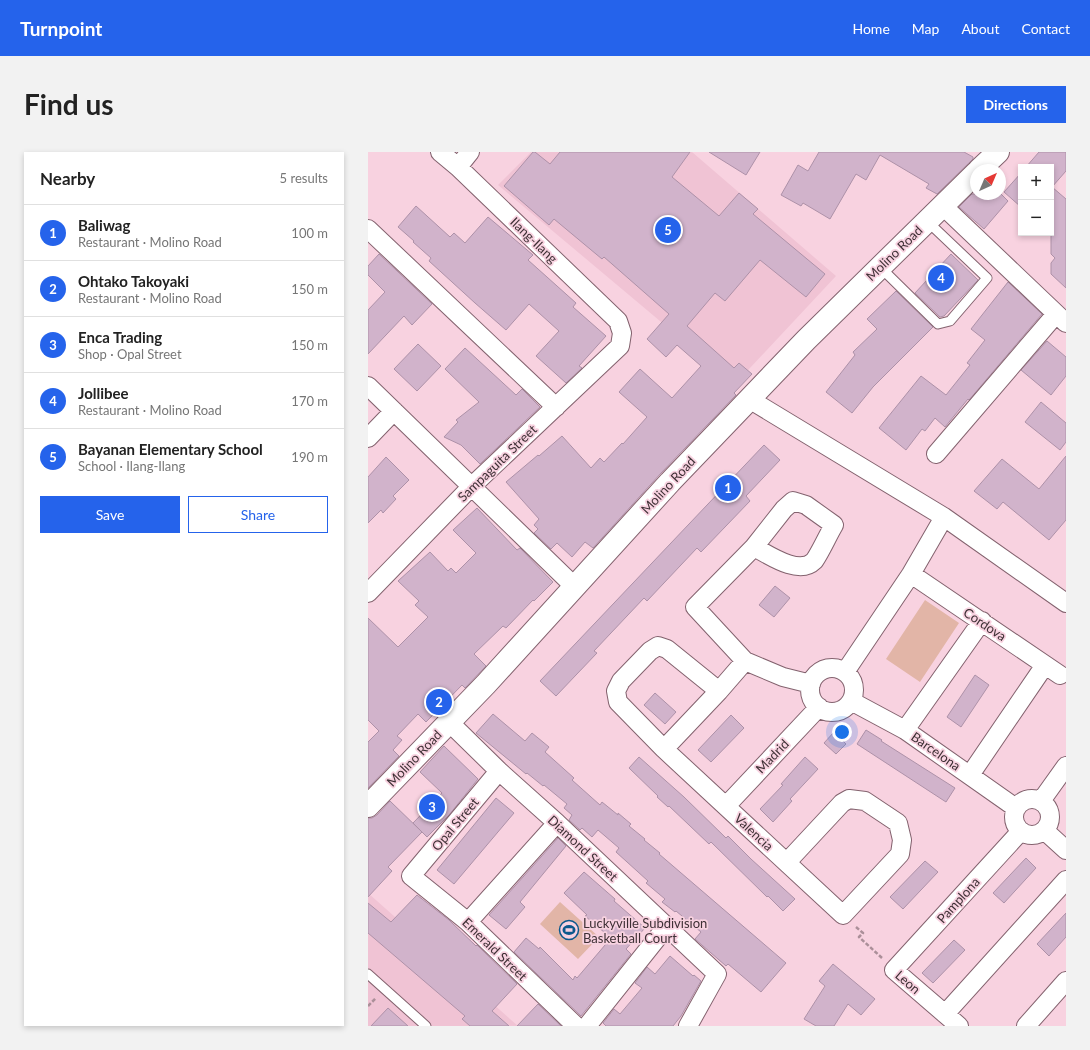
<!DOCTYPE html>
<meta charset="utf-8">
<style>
:root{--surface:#fff;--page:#f2f2f2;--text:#222;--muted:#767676;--line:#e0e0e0;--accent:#2563eb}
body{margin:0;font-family:Lato,sans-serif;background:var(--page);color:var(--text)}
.controls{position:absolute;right:12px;top:12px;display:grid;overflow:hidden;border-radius:0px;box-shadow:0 2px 6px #0003}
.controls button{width:36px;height:36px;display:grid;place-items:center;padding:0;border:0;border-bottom:1px solid var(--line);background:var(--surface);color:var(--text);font:20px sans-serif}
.compass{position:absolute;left:602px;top:12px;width:36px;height:36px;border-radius:50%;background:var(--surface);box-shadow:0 2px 6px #0003;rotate:44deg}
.you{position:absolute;left:474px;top:580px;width:14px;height:14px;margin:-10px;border:3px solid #fff;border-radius:50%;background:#1a73e8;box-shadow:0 0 0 6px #1a73e833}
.badge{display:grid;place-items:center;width:26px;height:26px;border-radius:50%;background:var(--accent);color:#fff;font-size:13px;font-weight:700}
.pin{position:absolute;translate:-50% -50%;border:2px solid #fff;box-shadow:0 1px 4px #0006}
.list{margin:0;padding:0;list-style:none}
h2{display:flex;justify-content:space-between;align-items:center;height:52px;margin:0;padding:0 16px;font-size:17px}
h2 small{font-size:13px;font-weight:400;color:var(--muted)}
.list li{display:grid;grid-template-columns:26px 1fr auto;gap:12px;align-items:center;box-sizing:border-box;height:56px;padding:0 16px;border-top:1px solid var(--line)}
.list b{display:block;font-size:15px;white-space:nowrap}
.list p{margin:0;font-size:13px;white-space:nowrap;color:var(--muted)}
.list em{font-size:13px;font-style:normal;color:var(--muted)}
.actions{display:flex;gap:8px;padding:12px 16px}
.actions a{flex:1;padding:9px 0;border:1px solid var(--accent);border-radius:0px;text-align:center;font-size:14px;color:var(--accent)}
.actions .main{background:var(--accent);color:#fff}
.map{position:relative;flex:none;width:698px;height:874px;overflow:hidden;border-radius:0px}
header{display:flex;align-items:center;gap:24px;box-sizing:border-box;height:56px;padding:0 20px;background:var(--accent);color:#fff}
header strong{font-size:19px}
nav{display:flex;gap:22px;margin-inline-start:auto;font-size:14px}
.intro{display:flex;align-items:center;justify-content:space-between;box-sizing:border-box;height:96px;padding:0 24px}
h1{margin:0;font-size:28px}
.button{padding:10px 18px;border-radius:0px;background:var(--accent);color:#fff;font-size:14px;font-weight:700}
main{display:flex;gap:24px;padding:0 24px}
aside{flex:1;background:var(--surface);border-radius:0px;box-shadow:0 2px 6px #0003}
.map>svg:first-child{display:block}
.built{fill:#f0c3d4}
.green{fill:#e2b5a7}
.building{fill:#d1b3cb;stroke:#ad91a8}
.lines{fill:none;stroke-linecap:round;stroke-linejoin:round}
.lane-casing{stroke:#83626e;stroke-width:11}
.street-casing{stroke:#83626e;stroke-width:20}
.secondary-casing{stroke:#83626e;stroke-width:24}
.path{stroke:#ab8f99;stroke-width:2.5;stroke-dasharray:4 2;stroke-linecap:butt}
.lane{stroke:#fff;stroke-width:9}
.street{stroke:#fff;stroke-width:18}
.secondary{stroke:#fff;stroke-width:22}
.labels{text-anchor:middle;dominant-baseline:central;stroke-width:3.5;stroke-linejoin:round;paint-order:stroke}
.street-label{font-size:13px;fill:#3e3035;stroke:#f8d2e0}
.poi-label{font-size:13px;fill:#3e3035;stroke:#f8d2e0;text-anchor:start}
</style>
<header>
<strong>Turnpoint</strong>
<nav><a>Home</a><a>Map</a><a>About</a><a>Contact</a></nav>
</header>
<div class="intro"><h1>Find us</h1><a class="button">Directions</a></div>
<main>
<aside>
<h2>Nearby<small>5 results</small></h2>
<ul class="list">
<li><span class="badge">1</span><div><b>Baliwag</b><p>Restaurant · Molino Road</p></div><em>100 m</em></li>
<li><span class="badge">2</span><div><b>Ohtako Takoyaki</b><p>Restaurant · Molino Road</p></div><em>150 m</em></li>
<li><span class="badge">3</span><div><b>Enca Trading</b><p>Shop · Opal Street</p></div><em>150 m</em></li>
<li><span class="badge">4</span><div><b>Jollibee</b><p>Restaurant · Molino Road</p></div><em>170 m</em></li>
<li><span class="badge">5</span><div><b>Bayanan Elementary School</b><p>School · Ilang-Ilang</p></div><em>190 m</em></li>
</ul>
<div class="actions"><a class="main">Save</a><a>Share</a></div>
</aside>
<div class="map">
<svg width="698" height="874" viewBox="0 0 698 874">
<rect width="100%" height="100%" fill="#f8d2e0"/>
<path class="built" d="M163,0H324L468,124L367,232L130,33Z
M0,741L150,874H0Z"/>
<path class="green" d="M557,448L591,471L552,530L518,507Z
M192,750L231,785L210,807L172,772Z"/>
<path class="building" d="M165,0H167L182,12L192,0H322L304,25L351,64L371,41L390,57L385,62L457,122L438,145L392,108L357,149L347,141L319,174L366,216L371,211L384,222L366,241L368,243L293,321L225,396L217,390L204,405L189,391L183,397L166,381L170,377L166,373L171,367L138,330L170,303L171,304L194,284L223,316L232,306L236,310L254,291L255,292L279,265L251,240L272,217L304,246L333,214L309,193L298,205L279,187L301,162L236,105L234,107L186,67L181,73L136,34Z
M341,0H392L378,23Z
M451,0H596L605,5V7L569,42L558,36L561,32L512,3L498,28L488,22L462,67L435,51L433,54L413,43L430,13L440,19Z
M671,0H698V19L684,35L698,47V136L683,122V111L687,106L683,102V15H658Z
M653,21V55L636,40Z
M604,42H633L640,49L616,77L591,55Z
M48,54L82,85L86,81L97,91L120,65L165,103L160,108L208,151L205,155L238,184L211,214L214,216L198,231L168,204L191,179L161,152L138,178L107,151L61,109L63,106L45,90L46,89L30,75Z
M11,102L64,152L44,173L36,164L0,202V158L17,140L0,123V114Z
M583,102L610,128L576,164L572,165L547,141Z
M640,130L674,162L601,248L600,247L577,275L567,266L557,279L554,277L538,298L511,276L553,224L578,243L602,213L599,211L617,188L603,177Z
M528,139L565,175L505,235L484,261L458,240L487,203L485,200L509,177L499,167Z
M679,189L698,205V224L683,243L653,218Z
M50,192L73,214L49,239L26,217Z
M97,196L148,243L154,237L172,255L112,312L93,293L76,285L90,270L88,268L111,250L77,217Z
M673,250L698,271V290L692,298L657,270Z
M396,293L412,308L378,344L382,349L333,400L329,396L279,449L276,446L226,499L229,501L188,544L172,529Z
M698,304V368L681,388L635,350L629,357L606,339L634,307L671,337Z
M18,305L41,328L25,344L28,347L15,361L13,358L0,371V325Z
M109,356L149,398L152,396L185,430L166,449L165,448L138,476L135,474L106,502L118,514L97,536L94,533L58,570L50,562L29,584L34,588L25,598L31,604L0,636V590L11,579L0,568V466L30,495L60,465L47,453L51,449L30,429L62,400L80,419L83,416L88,421L108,401L85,378Z
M407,434L422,446L406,465L391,453Z
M607,523L621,533L593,575L579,565Z
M287,541L308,560L297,572L276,553Z
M125,562L157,589L164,581L181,595L177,600L206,626L204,628L232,653L234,650L250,663V661L263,672L261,674L277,687L276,688L292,701L291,702L418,811L393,840L360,812L358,814L327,787L333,780L308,759L307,760L294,750L297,747L278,731L280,729L248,700L251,696L230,678L224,685L214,676L212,678L201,668L204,663L196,656L199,652L176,633L175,634L159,621L158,622L108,581Z
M363,563L376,576L343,610L330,598Z
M498,578L514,588L513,589L587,636L578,650L489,592Z
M466,580L478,592L468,602L456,591Z
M76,594L110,627L81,663L59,685L45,671L74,641L52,620Z
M271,605L316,645L358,686L360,684L383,707L427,747L415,759L400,744L399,745L343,690L341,692L301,654L300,655L289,645L290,644L261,616Z
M437,605L450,617L422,647L424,649L405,670L392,657L415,633L413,632Z
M128,646L146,661L86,732L69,718Z
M22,649L54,680L20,715L24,719L0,745V666H4L9,663Z
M190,686L198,694L152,750L157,755L138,777L121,763Z
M658,706L668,716L636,751L625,741Z
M557,709L570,720L535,757L522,745Z
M216,720L247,747L246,749L277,776L258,797L263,802L213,864L146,800L158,786L171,797L172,795L205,828L207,824L209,826L243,786L217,764L219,763L196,741Z
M49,743L81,768L108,794L109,793L149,832L124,859L141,874H102L94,867L97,864L0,781V751L23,770Z
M698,761V785L681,804L669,792Z
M586,788L597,798L565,831L554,821Z
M302,804L325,824L326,823L333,829L313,864L305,874H238L235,871L246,857L252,862L274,836L267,831L279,815L287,822Z
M465,812L507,847L493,863L480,852L466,874H448L436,867L457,834L451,829Z
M170,852L193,874H149Z
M20,856L40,874H3Z"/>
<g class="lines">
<g class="lane-casing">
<path id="lane" d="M512,115L570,172L582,169L619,126L559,69
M0,822L58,874"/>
</g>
<g class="street-casing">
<path id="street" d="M90,15L102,0
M575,54L698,171
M0,77L188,255
M0,234L207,435
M381,247L576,365L698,451
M0,286L26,259
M568,302L688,162
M386,395C401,403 431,424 446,409C451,403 461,381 466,373L438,353L425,349L416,357L386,395L327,455L377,509L415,525L443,532
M543,422L692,523
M0,441L104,334L252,194L254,181L250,169L90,15L72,0
M442 538a22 22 0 1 1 44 0a22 22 0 1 1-44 0Z
M477,520L543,422L576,365
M351,539L299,497L290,494L282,499L253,529L248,539L250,550L296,597L475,763L532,702L534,688L530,671L497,649L481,647L474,651L419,710
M483,549L537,578L648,656
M81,570L131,619L189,671L349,822L320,874
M537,578L614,469
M296,597L351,539L377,509
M131,619L43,724L100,770L208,874
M602,623L677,513
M646 665a18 18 0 1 1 36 0a18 18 0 1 1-36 0Z
M673,649L698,614
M358,654L451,555
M676,678L698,698
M100,770L189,671
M577,862L698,728
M219,874L298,775
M591,874L526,818L653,679
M658,874L698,829"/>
</g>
<g class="secondary-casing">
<path id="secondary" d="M611,18L630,0
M0,654L118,532L302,330L438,188L608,21"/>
</g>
<path class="path" d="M488,775L495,781L491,785L514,806
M0,854L8,846"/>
<use href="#lane" class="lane"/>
<use href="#street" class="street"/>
<use href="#secondary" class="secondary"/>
</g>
<defs>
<g id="stadium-ring" transform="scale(1)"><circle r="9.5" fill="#f8d2e0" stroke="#0c598d" stroke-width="1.5"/><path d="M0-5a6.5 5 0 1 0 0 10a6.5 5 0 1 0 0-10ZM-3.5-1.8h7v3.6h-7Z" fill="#0c598d"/></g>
</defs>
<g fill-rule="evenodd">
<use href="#stadium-ring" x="201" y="778"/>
</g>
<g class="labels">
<g class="street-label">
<text transform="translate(166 88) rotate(44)">Ilang-Ilang</text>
<text transform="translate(526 101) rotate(-44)">Molino Road</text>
<text transform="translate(129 311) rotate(-44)">Sampaguita Street</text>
<text transform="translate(300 333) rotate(-47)">Molino Road</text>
<text transform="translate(617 472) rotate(34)">Cordova</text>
<text transform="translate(568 599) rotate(35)">Barcelona</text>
<text transform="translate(404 604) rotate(-46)">Madrid</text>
<text transform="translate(46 606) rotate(-46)">Molino Road</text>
<text transform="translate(87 672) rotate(-50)">Opal Street</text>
<text transform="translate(386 680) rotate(43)">Valencia</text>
<text transform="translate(215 696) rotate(43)">Diamond Street</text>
<text transform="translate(590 748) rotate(-48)">Pamplona</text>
<text transform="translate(127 797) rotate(44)">Emerald Street</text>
<text transform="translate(540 830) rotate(41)">Leon</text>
</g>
<g class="poi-label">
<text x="215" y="771">Luckyville Subdivision<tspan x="215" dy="15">Basketball Court</tspan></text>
</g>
</g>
</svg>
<div class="controls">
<button>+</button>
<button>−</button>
</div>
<svg class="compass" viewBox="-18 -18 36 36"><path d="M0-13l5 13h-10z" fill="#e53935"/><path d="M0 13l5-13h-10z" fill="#767676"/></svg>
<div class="you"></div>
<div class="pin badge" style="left:360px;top:336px">1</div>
<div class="pin badge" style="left:71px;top:550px">2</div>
<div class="pin badge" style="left:64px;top:655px">3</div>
<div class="pin badge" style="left:573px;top:126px">4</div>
<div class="pin badge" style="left:300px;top:78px">5</div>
</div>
</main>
